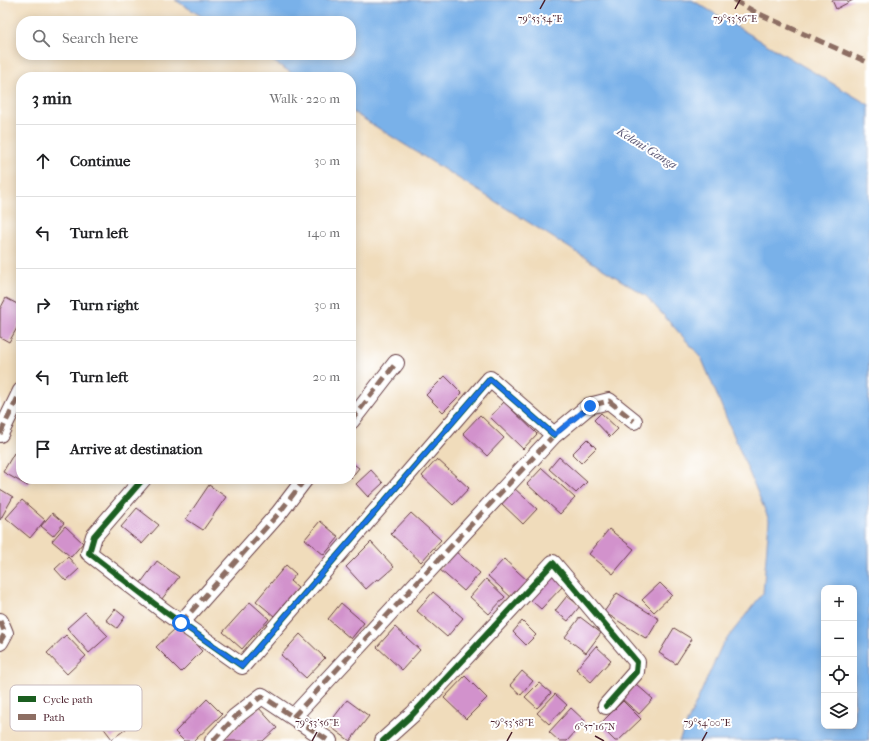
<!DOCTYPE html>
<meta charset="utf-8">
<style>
:root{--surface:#fff;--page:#f6f6f6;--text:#202124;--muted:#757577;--line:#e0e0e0}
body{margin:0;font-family:"IM FELL French Canon",serif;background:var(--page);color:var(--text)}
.controls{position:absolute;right:12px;bottom:12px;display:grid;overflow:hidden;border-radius:8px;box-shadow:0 2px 10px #0003}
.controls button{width:36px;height:36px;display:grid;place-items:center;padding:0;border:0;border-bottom:1px solid var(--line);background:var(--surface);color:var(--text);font:20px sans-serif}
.stop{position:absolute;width:12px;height:12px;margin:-9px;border:3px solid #1a73e8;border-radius:50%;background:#fff}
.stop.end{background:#1a73e8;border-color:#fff;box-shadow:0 1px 4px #0008}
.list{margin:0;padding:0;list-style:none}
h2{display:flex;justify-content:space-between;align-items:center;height:52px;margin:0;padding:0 16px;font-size:17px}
h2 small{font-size:13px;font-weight:400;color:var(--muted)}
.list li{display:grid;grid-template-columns:26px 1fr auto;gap:12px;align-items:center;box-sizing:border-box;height:72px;padding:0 16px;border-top:1px solid var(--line)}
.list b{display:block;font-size:15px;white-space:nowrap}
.list em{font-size:13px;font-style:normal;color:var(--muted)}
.icon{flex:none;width:22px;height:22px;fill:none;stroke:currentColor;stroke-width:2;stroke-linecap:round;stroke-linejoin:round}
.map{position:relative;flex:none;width:869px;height:741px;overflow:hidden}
.search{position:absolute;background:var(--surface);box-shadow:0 2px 10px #0003;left:16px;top:16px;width:340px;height:44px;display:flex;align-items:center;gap:10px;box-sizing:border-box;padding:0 14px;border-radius:16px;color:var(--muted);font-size:15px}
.panel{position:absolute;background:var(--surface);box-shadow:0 2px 10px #0003;left:16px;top:72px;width:340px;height:412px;border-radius:16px}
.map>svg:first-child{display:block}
.water{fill:#79b1e9;stroke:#62688a;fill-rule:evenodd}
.building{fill:#d292cc}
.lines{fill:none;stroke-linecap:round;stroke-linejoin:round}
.minor-casing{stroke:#633b41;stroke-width:18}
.minor{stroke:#fff;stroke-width:16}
.quiet{stroke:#8d6e63;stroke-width:5;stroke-dasharray:10 5;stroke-linecap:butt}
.cycleway-casing{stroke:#fff;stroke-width:8}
.cycleway{stroke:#1b5e20;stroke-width:6}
.route{stroke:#1a73e8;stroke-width:5}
.ticks{fill:none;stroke:#4a1f2b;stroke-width:1.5}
.labels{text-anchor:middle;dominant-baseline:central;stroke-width:4;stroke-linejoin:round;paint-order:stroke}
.water-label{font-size:12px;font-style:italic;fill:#5d5977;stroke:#fff}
.key{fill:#fff;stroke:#c9bcbf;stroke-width:1}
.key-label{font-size:11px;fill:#4a1f2b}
.ticks-label{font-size:10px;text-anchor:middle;fill:#4a1f2b;stroke:#fff;stroke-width:4;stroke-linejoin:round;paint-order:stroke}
</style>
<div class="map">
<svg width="869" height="741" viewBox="0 0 869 741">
<rect width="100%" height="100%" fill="#fff"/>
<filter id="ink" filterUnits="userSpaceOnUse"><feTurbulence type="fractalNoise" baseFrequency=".025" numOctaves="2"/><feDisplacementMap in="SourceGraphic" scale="8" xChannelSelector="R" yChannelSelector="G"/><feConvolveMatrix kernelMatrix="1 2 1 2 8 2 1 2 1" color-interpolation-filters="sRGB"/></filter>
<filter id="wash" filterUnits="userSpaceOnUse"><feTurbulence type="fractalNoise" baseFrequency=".012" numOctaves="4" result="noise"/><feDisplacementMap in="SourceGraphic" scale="16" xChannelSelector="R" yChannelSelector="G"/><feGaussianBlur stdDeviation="0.9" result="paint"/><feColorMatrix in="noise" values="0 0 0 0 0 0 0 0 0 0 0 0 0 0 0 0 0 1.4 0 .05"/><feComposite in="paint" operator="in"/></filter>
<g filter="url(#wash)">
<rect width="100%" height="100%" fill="#f0dcbb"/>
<path class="water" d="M175,0H692L869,105V741H679L722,645L763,593L769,520L701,357L646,296L351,111V77H298L263,55H351V21H209ZM824,588H854V726H824Z"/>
<g id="blocks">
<path class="building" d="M832,0H853L836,9Z
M6,298L21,306V321L9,342L0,337V309Z
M445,376L462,393L443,412L426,395Z
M504,402L537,434L523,449L490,417Z
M601,413L618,429L610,437L594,420Z
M480,415L504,438L487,456L463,433Z
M587,439L596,448L581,463L572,454Z
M14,453L21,457V479H32L28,486L3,472Z
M559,457L587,482L576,493L549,469Z
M437,459L469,488L453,505L422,476Z
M351,462L359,468L351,478Z
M542,468L575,498L560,514L527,484Z
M371,470L383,483L368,497L356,484Z
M209,485L226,497L203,530L186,519Z
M514,488L537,509L523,524L500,502Z
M0,489L13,497L0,520Z
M22,500L45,520L30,538L6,518Z
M137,508L159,525L142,544L121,527Z
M52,513L64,523L53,536L41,526Z
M411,513L441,540L421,562L391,534Z
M320,521L339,537L324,555L305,539Z
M65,526L83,543L71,557L52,541Z
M609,529L634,549L613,574L589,554Z
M371,542L394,567L379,580L377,579L366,589L346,567Z
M455,551L480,573L464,591L439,569Z
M68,557L79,569L66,581L55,569Z
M504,559L529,582L513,599L488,576Z
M157,561L179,577L158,604L137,588Z
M286,565L296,574L290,581L298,588L274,616L256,601Z
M550,570L565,584L541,609L525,595Z
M486,579L505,597L489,614L470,597Z
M660,583L672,595L654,612L642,600Z
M433,592L463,618L447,637L417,611Z
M617,593L659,619L647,639L604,612Z
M567,596L580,606L568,621L555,611Z
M250,602L269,619L242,649L223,632Z
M341,603L364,623L351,639L328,619Z
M115,609L125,617L117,628L106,620Z
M85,612L108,636L89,653L67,628Z
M580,617L601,633L586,653L565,637Z
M522,621L536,635L526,645L513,632Z
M178,626L202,651L181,672L156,647Z
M395,627L420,650L402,670L377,647Z
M674,628L692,639L676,664L659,653Z
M300,634L325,658L306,678L281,655Z
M66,635L86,656L67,674L47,653Z
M596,646L611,660L591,682L576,669Z
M522,671L533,681L521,695L510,685Z
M465,676L487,698L466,719L444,698Z
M539,683L551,693L537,708L525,697Z
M636,684L653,699L639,714L622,699Z
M555,694L567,705L549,724L537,713Z
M207,699L222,714L194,741H184L175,732Z
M347,700L369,716L350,741L328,725Z
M623,701L641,719L618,741H615L599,725Z
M258,707L277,728L263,741H222Z
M571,708L585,721L567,741H559L549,732Z
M113,711L126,729L112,739L99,722Z"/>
</g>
</g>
<g filter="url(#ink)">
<use href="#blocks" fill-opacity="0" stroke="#633b41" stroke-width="1"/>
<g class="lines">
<g class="minor-casing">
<path id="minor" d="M351,421L396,363
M0,434L21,391
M143,479L94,536L89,553L164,611L242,666L490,379L554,435
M0,621L5,633L0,642
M181,623L279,513L305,479
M293,717L554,435L589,406L609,401L634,421
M213,741L235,717L262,696L329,741
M383,741L413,714L553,563L637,662L636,672L606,706"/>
</g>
<use href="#minor" class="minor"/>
<path class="quiet" d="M734,0L755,12L869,63
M351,421L396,363
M0,434L21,391
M0,621L5,633L0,642
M181,623L279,513L305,479
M293,717L554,435L589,406L609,401L634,421
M213,741L235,717L262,696L329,741"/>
<g class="cycleway-casing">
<path id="cycleway" d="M143,479L94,536L89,553L164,611L242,666L490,379L554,435
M383,741L413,714L553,563L637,662L636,672L606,706"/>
</g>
<use href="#cycleway" class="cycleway"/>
</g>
</g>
<g class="lines" filter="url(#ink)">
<path class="route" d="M181,623L242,666L490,379L554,435L590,406"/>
</g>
<path class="ticks" d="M540,9L545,0M735,9L740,0M595,736L604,741M312,741L317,732M507,741L512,732M702,741L707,732"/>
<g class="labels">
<g class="water-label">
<text transform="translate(647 148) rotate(32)">Kelani Ganga</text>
</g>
</g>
<rect x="10" y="685" width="132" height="46" rx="6" class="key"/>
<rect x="18" y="696" width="18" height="6" fill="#1b5e20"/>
<rect x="18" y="714" width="18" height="6" fill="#8d6e63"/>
<g class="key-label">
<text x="43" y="703">Cycle path</text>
<text x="43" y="721">Path</text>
</g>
<g class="ticks-label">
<text x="540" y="22">79°53'54"E</text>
<text x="735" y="22">79°53'56"E</text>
<text x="317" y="726">79°53'56"E</text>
<text x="512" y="726">79°53'58"E</text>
<text x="707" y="726">79°54'00"E</text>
<text x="595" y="730">6°57'16"N</text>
</g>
</svg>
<div class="controls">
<button>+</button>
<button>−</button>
<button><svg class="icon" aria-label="locate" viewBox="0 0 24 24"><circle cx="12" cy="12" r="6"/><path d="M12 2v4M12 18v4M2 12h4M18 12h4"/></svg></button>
<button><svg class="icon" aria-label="layers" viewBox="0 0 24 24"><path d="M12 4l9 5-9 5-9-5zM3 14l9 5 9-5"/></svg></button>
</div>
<div class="stop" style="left:181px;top:623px"></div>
<div class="stop end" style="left:590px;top:406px"></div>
<div class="search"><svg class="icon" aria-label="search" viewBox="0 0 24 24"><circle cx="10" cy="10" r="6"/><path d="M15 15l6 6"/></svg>Search here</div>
<section class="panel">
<h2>3 min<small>Walk · 220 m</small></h2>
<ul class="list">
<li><svg class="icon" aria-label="ahead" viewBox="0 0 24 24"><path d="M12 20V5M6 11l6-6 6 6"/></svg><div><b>Continue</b></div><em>30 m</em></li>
<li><svg class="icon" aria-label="left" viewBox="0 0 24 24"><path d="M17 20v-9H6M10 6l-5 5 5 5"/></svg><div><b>Turn left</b></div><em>140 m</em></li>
<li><svg class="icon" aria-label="right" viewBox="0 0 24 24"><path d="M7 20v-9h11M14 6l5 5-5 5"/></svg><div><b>Turn right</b></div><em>30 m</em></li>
<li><svg class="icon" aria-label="left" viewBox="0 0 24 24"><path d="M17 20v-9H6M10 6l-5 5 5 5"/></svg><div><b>Turn left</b></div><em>20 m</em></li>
<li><svg class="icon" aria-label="arrive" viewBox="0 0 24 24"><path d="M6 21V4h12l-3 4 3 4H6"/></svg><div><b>Arrive at destination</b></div></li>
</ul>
</section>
</div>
